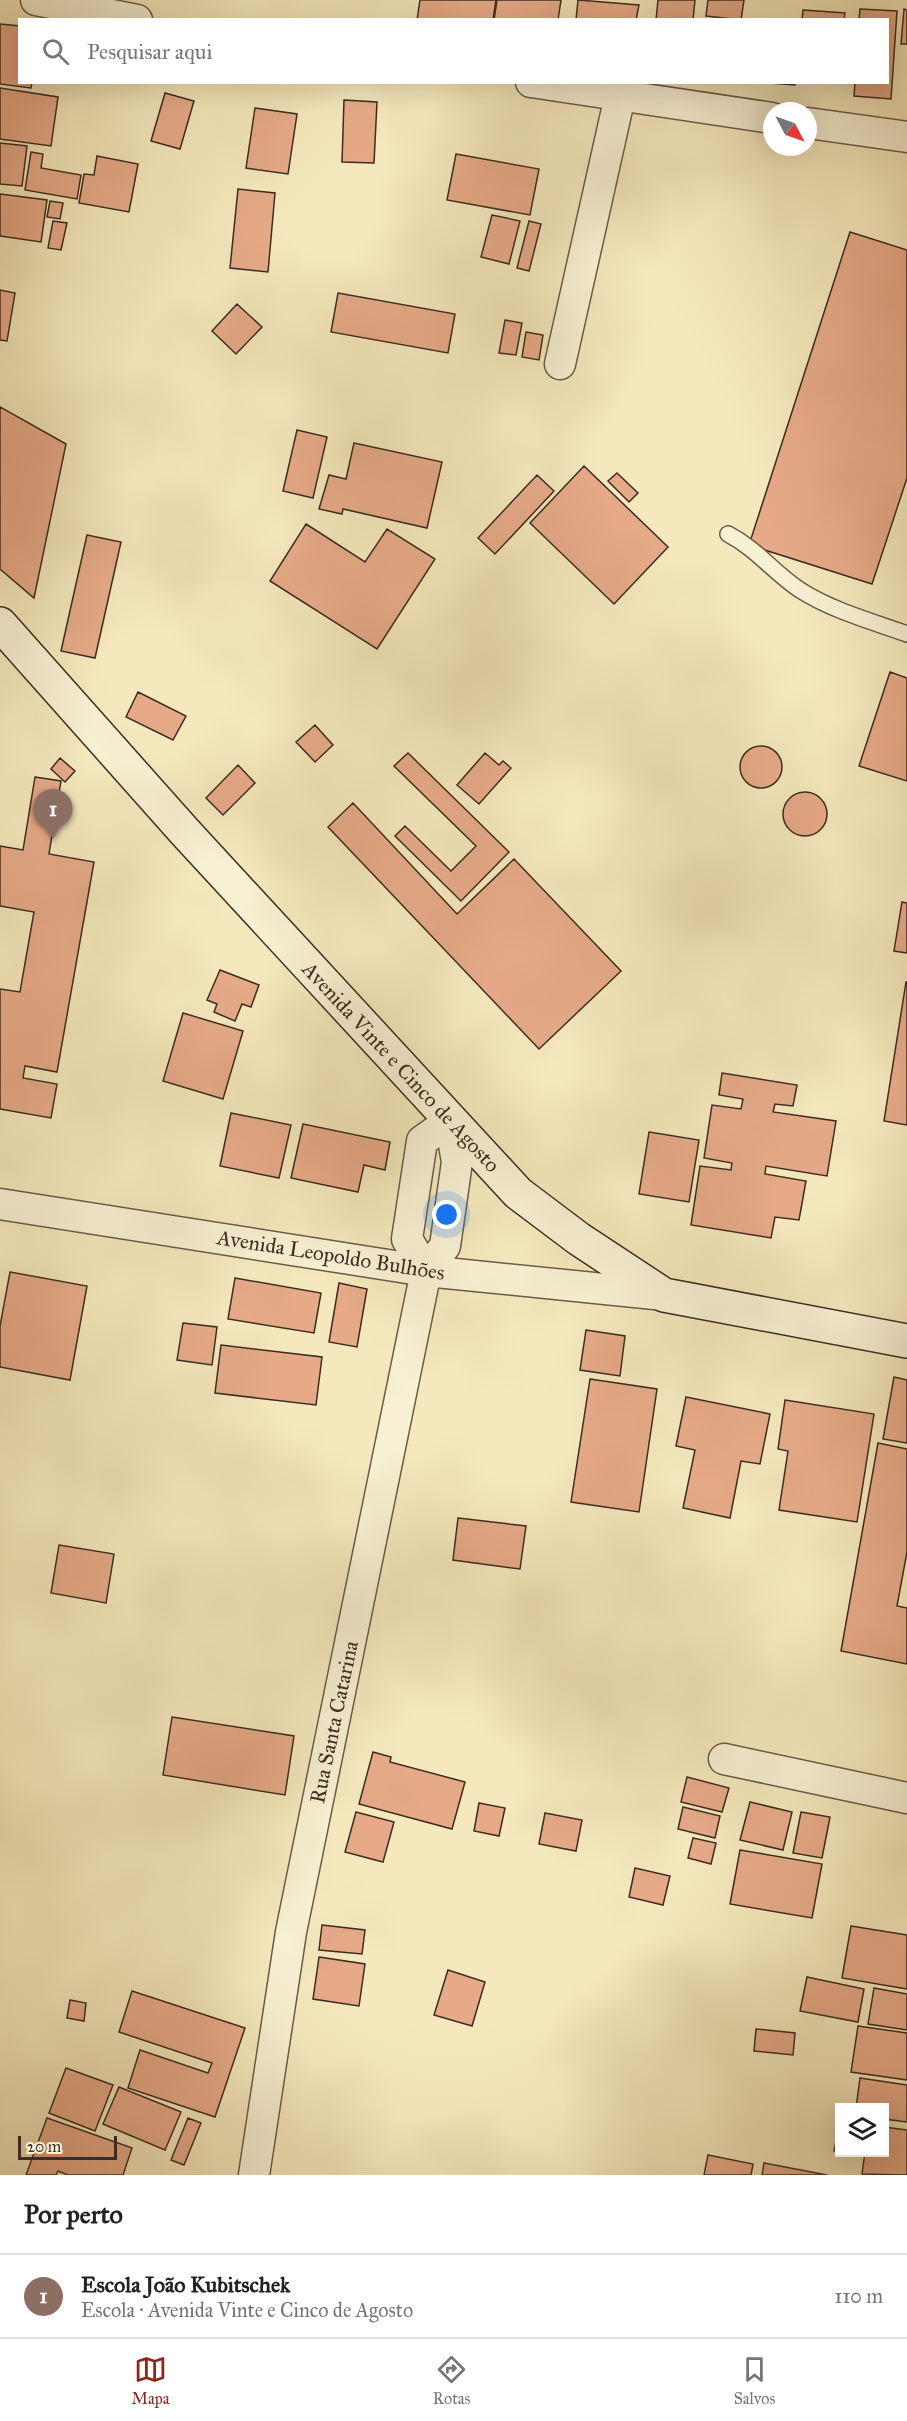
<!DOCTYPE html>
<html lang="pt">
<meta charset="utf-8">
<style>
:root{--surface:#fff;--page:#f2f2f2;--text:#202124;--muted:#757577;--line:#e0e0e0;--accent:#8f2418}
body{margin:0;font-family:"IM FELL Great Primer",serif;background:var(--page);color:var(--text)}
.controls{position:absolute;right:18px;bottom:18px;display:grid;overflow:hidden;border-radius:0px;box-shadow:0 6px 24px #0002}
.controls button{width:54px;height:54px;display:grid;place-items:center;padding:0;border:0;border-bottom:2px solid var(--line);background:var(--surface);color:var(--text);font:30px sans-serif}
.compass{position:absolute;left:763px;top:102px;width:54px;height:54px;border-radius:50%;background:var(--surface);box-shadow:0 6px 24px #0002;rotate:131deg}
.scale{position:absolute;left:18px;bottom:15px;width:99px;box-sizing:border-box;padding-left:6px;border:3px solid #3d2c21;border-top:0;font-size:16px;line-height:21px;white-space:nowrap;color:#3d2c21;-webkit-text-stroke:4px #f8f0d3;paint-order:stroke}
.you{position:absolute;left:447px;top:1215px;width:21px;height:21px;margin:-15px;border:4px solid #fff;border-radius:50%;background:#1a73e8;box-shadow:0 0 0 9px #1a73e833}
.badge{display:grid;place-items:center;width:39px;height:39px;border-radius:50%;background:var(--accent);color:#fff;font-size:20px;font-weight:700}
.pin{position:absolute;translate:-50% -50px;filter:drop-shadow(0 2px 3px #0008)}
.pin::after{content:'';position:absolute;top:32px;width:21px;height:18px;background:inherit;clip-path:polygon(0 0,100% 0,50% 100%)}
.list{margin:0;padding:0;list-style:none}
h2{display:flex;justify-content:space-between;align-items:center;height:78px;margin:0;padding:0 24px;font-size:26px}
h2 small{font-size:20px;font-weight:400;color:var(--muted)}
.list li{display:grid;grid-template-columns:39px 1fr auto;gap:18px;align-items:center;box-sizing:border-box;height:84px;padding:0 24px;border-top:2px solid var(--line)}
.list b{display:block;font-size:22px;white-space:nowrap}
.list p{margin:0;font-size:20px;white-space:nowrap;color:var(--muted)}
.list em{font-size:20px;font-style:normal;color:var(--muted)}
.icon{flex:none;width:33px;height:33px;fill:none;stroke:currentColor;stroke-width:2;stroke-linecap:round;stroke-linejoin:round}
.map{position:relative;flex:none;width:907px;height:2175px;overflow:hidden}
.search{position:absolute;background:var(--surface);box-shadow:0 6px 24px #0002;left:18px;right:18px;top:18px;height:66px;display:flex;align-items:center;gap:15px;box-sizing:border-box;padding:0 21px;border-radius:0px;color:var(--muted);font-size:22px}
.sheet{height:162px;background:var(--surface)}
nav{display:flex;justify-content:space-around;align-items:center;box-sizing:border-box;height:84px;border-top:2px solid var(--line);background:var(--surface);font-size:16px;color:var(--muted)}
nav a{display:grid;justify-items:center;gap:3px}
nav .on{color:var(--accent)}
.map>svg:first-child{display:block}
.building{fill:#e6aa88;stroke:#3d2c21;stroke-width:1.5}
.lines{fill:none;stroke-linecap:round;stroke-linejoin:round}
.service-casing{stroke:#6b5b48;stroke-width:18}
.minor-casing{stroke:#6b5b48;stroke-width:33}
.secondary-casing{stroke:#3d2c21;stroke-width:36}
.service{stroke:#f8f0d3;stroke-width:15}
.minor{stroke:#f8f0d3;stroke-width:30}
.secondary{stroke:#f8f0d3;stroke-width:33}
.labels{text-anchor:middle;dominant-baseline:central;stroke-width:5;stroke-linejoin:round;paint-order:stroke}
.street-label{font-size:21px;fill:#3d2c21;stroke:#f8f0d3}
</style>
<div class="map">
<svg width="907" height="2175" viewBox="0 0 907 2175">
<rect width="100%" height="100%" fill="#f4e8bc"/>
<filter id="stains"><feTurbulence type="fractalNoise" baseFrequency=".00333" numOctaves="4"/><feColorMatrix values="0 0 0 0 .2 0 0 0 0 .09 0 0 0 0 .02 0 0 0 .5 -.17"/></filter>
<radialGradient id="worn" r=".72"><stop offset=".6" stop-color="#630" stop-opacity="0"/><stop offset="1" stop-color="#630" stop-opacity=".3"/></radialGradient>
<path class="building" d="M420,0H496L493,20H417Z
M497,0H561L558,20H494Z
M578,0L639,5L636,20H576Z
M658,0H695L693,20H656Z
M708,0H744L741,20L706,16Z
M860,9L897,11L891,99L854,96L855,82H888V20H859Z
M904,9L907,10V44H901Z
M803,10L845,13L844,20H802Z
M0,24L20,26V82H32L31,88L0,84Z
M754,82H795V85Z
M0,88L58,97L51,146L0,139Z
M165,93L194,101L180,149L151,141Z
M344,100L377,102L374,163L342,162Z
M255,108L297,114L288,174L246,168Z
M0,143L27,146L22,186L0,184Z
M31,152L43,154L41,168L81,175L77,199L25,190Z
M456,154L539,169L530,215L447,200Z
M97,156L138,164L129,212L79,203L84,174L94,175Z
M238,189L275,193L268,272L230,268Z
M0,194L47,200L41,242L0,236Z
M50,201L63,203L60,219L47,217Z
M492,215L520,221L509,264L481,257Z
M53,221L67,223L61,250L48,248Z
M529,221L541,224L529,271L517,268Z
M850,232L907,250V478L872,584L749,545Z
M0,290L15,293L7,341L0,340Z
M338,293L455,314L448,353L331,332Z
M237,304L262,327L236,354L212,331Z
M505,320L522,323L516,355L499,353Z
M526,332L543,335L539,360L522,357Z
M0,407L66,444L34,598L0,569Z
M297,430L327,437L313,498L283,491Z
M354,443L442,462L427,528L343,509L342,514L319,509L329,475L346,479Z
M584,466L668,547L614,604L530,523Z
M617,473L638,493L629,502L608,481Z
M537,475L554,491L495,554L478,538Z
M306,524L365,562L387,529L435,559L377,649L270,581Z
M87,535L121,542L95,658L61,651Z
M890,672L907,678V781L859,766Z
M138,692L186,716L173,740L126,717Z
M315,725L333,745L315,762L296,742Z
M740 767a21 21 0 1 1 42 0a21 21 0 1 1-42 0Z
M408,753L509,852L461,901L395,836L405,826L451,871L476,846L394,766Z
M485,753L499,765L503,761L511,768L479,804L457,785Z
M60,758L75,771L65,782L51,769Z
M238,765L255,783L223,815L206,798Z
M35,777L61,781L49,854L94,862L57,1072L25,1066L23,1078L57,1084L51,1118L0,1109V989L20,992L34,912L0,906V846L23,850Z
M783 814a22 22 0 1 1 44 0a22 22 0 1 1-44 0Z
M353,803L457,914L514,859L621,971L539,1049L328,827Z
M902,902L907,903V953L894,951Z
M220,970L259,985L251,1007L242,1004L235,1021L214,1012L217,1004L207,1000Z
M906,982H907V1125L884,1121Z
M183,1013L243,1031L223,1099L163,1081Z
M722,1073L797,1085L793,1106L775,1104L773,1112L836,1121L827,1176L766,1166L765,1174L806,1181L799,1220L775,1217L771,1238L691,1225L700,1166L731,1170L732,1163L704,1158L712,1105L741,1109L743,1099L719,1095Z
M231,1113L291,1125L279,1178L220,1166Z
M303,1124L390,1142L385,1170L364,1165L358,1192L291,1178Z
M649,1132L699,1140L689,1202L639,1194Z
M10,1272L87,1286L70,1380L0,1367V1326Z
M235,1278L321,1293L314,1333L228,1319Z
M339,1283L367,1289L357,1347L329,1342Z
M183,1323L217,1327L212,1365L177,1360Z
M586,1330L625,1336L620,1376L580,1370Z
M221,1345L322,1357L316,1405L215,1393Z
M894,1377L907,1380V1443L883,1439Z
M590,1379L657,1389L639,1512L571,1502Z
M686,1397L770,1414L760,1464L741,1461L730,1518L683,1508L695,1450L676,1446Z
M785,1400L874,1414L857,1522L779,1510L788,1451L778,1449Z
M878,1443L907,1449V1552L897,1606L907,1608V1664L841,1651Z
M458,1518L526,1526L520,1569L453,1560Z
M59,1545L114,1554L106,1603L51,1593Z
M172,1717L294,1736L285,1795L163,1775Z
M373,1752L391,1757L390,1762L465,1782L452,1829L359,1804Z
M687,1777L729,1788L722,1812L681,1802Z
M750,1802L792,1812L783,1850L740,1840Z
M479,1803L505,1808L499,1836L474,1831Z
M683,1807L720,1816L715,1838L678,1829Z
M356,1812L394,1822L383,1862L345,1852Z
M801,1812L830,1817L822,1858L793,1853Z
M545,1813L582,1820L576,1851L539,1844Z
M693,1838L716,1843L711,1864L688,1858Z
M740,1850L822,1864L812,1918L730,1904Z
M635,1868L670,1876L663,1905L629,1897Z
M322,1925L365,1930L362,1954L319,1950Z
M851,1926L907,1935V1989L842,1978Z
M319,1957L365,1964L359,2006L313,1999Z
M448,1970L485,1982L472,2026L434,2015Z
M807,1977L864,1989L858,2022L800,2011Z
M874,1988L907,1994V2030L868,2024Z
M132,1991L245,2028L215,2117L128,2088L140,2050L208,2073L212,2063L119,2032Z
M70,2000L86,2003L84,2021L67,2018Z
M858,2026L907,2033V2080L851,2072Z
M756,2029L795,2033L793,2055L754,2051Z
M66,2068L113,2085L95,2131L49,2113Z
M860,2078L907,2085V2122L884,2119V2108H856Z
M119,2087L181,2112L165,2150L103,2124Z
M47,2118L132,2148L123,2175H68L58,2171L56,2175H26Z
M188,2118L201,2123L184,2165L171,2160Z
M840,2122V2152L834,2151Z
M884,2127L907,2130V2175L862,2174L865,2152H884Z
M708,2155L753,2164L751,2175H704Z
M764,2163L827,2175H762Z"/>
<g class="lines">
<g class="service-casing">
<path id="service" d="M728,534C757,549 774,573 800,590C833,611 871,621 907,634"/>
</g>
<g class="minor-casing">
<path id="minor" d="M36,0L137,20
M531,82L772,118
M808,123L907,137
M560,364L620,96
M0,1204L426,1271L664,1295
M724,1759L907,1798
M254,2175L291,1932L426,1271L445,1246L457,1162L450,1121L422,1141L407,1239L426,1271"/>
</g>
<g class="secondary-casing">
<path id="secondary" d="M0,624L185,832L518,1193L579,1239L664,1295L907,1341"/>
</g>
<use href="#service" class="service"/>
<use href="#minor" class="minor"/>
<use href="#secondary" class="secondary"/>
</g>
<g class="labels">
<g class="street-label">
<text transform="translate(401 1067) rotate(47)">Avenida Vinte e Cinco de Agosto</text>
<text transform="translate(331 1255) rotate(9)">Avenida Leopoldo Bulhões</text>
<text transform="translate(334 1722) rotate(-78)">Rua Santa Catarina</text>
</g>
</g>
<rect width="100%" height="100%" filter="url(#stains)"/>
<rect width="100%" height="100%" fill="url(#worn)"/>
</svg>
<div class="controls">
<button><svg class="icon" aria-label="layers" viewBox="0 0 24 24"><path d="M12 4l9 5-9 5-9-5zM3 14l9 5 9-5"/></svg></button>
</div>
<svg class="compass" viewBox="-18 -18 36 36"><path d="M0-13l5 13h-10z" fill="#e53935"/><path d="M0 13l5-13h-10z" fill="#757577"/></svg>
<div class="scale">20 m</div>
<div class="you"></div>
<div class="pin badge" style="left:53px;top:839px;background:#8d6e63">1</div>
<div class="search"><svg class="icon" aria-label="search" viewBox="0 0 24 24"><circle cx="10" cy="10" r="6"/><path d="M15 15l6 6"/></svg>Pesquisar aqui</div>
</div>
<section class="sheet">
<h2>Por perto<small></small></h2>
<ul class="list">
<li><span class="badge" style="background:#8d6e63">1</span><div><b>Escola João Kubitschek</b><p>Escola · Avenida Vinte e Cinco de Agosto</p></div><em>110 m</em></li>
</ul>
</section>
<nav>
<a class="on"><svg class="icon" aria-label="map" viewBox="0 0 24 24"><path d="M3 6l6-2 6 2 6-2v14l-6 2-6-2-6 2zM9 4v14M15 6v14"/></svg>Mapa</a>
<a><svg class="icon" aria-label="directions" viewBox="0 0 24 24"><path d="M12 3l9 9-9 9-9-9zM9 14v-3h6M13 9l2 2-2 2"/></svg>Rotas</a>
<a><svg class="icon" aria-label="saved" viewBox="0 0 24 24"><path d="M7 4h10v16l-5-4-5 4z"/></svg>Salvos</a>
</nav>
